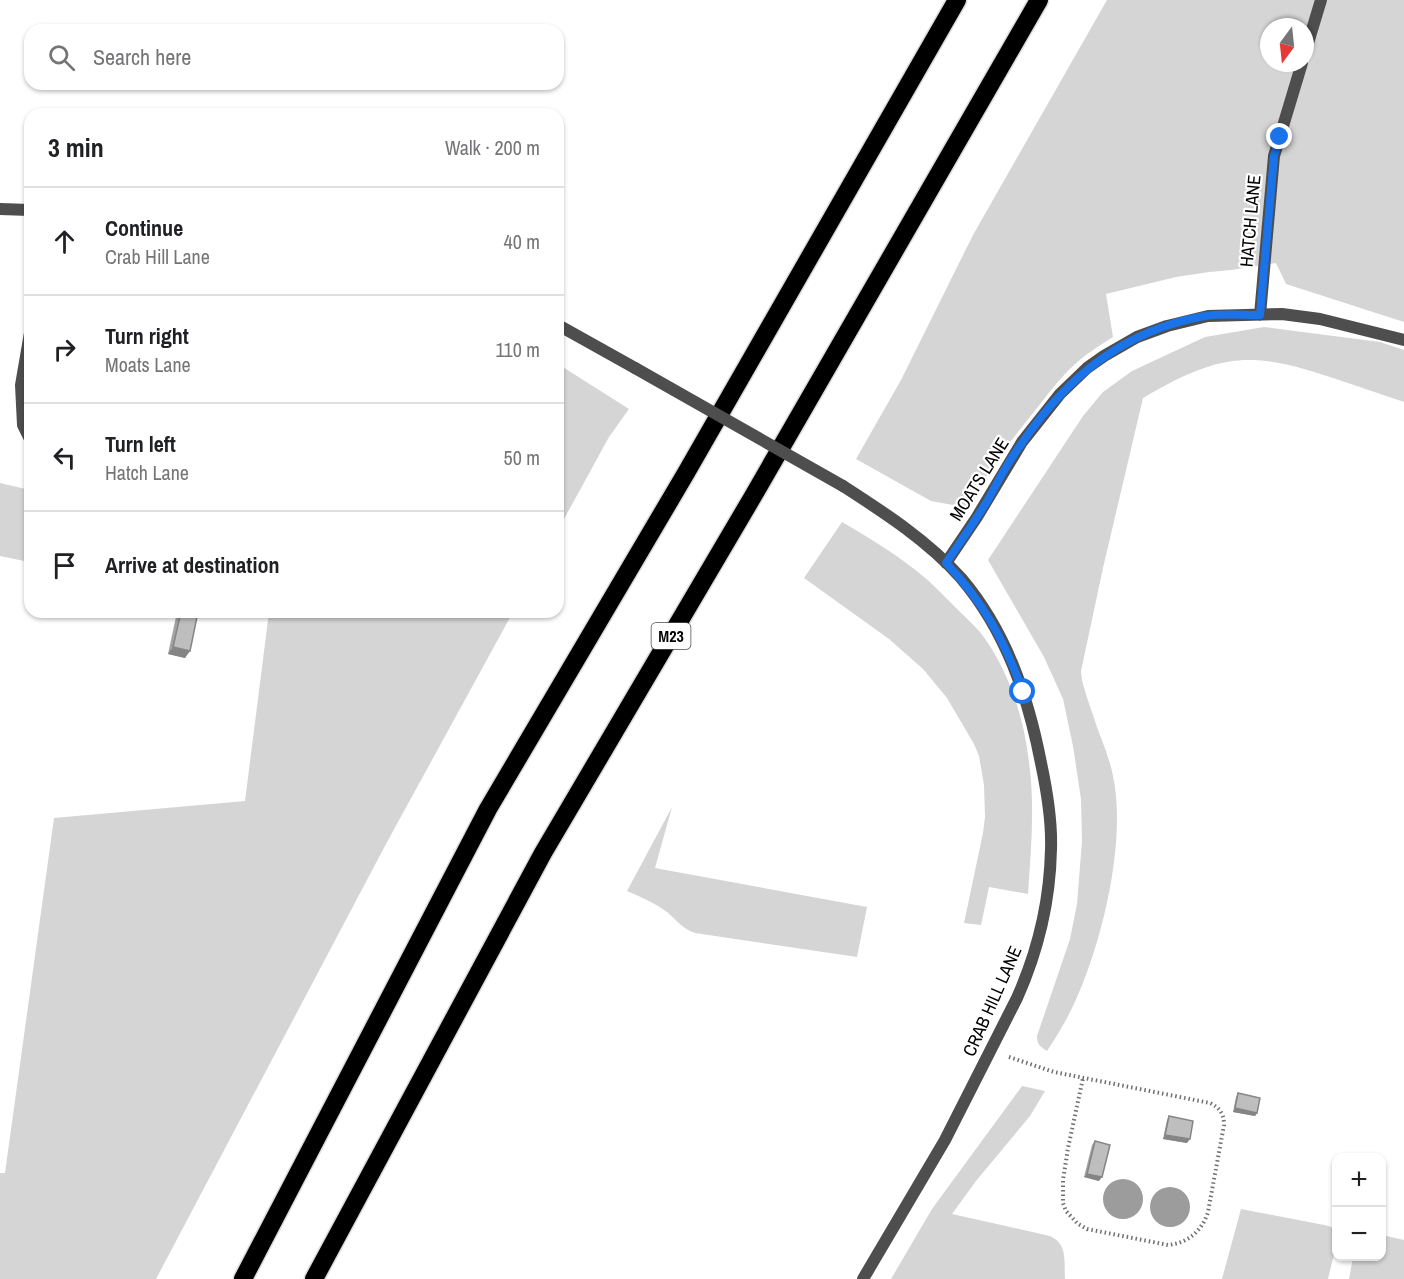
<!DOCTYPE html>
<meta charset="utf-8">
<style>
:root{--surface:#fff;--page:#f6f6f6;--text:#202124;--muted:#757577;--line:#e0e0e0}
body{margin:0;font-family:"Archivo Narrow",sans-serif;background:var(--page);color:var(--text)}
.controls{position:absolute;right:18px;bottom:18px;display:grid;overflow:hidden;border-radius:12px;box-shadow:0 2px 4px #0004}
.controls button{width:54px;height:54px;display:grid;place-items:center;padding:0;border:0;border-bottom:2px solid var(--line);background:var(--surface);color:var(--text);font:30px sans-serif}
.compass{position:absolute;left:1260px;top:18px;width:54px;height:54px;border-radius:50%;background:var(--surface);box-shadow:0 2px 4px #0004;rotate:195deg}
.stop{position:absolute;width:18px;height:18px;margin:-14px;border:4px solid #1a73e8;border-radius:50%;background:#fff}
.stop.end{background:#1a73e8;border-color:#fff;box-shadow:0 2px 6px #0008}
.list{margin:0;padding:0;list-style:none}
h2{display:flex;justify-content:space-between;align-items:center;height:78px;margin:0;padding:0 24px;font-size:26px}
h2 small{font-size:20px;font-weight:400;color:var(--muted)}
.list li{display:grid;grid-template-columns:39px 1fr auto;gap:18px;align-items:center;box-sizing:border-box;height:108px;padding:0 24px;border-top:2px solid var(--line)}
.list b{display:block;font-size:22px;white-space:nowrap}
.list p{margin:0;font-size:20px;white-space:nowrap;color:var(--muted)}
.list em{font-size:20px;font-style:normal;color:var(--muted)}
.icon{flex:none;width:33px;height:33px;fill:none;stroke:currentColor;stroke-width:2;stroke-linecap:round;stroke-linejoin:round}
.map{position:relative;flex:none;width:1404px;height:1279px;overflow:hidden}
.search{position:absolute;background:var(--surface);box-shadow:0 2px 4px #0004;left:24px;top:24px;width:540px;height:66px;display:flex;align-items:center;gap:15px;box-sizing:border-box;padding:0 21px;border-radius:18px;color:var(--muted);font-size:22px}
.panel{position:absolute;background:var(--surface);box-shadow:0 2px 4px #0004;left:24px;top:108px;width:540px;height:510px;border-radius:18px}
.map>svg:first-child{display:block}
.green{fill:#d5d5d5;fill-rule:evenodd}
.water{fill:#9c9c9c}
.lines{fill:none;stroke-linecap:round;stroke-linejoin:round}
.motorway-casing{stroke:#dbdbdb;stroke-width:21}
.path{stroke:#707070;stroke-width:4;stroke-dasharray:1.5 3;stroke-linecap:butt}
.service{stroke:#4e4e4e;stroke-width:12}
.minor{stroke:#4e4e4e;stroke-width:12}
.motorway{stroke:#000;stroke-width:18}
.minor-bridge{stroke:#4e4e4e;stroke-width:12}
.wall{fill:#a3a3a3}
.shaded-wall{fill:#858585}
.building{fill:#bebebe;stroke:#858585;stroke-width:1.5}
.route{stroke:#1a73e8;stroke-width:8}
.labels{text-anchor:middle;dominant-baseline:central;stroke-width:4.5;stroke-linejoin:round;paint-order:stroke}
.shield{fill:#fff;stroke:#4c4c4c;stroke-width:1.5}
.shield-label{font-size:16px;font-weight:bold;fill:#000}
.street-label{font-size:18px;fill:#000;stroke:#fff}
</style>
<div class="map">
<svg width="1404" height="1279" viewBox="0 0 1404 1279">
<rect width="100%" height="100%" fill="#fff"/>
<path class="green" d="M1107,0H1404V322L1286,284L1276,263L1231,270L1209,272L1176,277L1106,294L1113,337C1099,346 1084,355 1072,367C1058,380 1046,397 1033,413C1009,443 985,473 969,508L931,501L856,459L901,380L973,235ZM1269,27H1305V63H1269Z
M1264,327L1380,342L1404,350V402C1382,395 1361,387 1339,380C1303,368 1265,355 1227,362C1197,367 1169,383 1143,398L1103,568L1081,671L1082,680C1085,692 1089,704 1093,715C1099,735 1109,755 1113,776C1127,841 1102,944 1074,1004C1066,1021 1057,1036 1047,1051C1040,1047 1037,1044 1037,1036L1070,939L1077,904L1082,841L1081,799L1073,746L1063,699L1044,657L988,560L1083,416L1103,392L1132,371L1205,337Z
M558,364L629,409L609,437L558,530Z
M0,483L30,490V555L29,562L0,556Z
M842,522C868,537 894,553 918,572C932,583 944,596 957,609C965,617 973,624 980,632C1008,668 1024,717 1029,762C1035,806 1031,850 1028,894L989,887L981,925L964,923L983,833L985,817L984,785L979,756L974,744L947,698L923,669L889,639L804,578Z
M269,612H513L386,844L156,1279H0V1173H5L54,818L245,801Z
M672,807L655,868L867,907L857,957L695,933C683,929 676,920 667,912C655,903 641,897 627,891Z
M1022,1086L1045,1091L1030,1116L976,1181L952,1214L1050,1236C1068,1244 1064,1262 1065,1279H891L932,1209Z
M1241,1209L1319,1224C1325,1225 1334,1226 1336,1232C1339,1240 1330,1269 1328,1279H1222Z
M1382,1235L1404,1240V1279H1349L1353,1257L1382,1256Z"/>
<path class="water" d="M1103 1199a20 20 0 1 1 40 0a20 20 0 1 1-40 0Z
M1150 1207a20 20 0 1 1 40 0a20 20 0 1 1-40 0Z"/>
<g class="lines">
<g class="motorway-casing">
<path id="motorway" d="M243,1279L488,809L686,473L957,0
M314,1279L543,853L752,498L1039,0"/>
</g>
<path class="path" d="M1009,1057L1054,1072L1210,1103C1220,1108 1224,1114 1224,1125L1208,1212C1202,1231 1188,1243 1168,1245L1087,1229L1078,1224L1066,1211L1063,1203V1180L1068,1148L1083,1078"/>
<path class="service" d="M30,333L21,385L23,425L30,439"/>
<path class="minor" d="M1305,53L1321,0
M0,209L30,210
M1260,315L1274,156L1302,63
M558,325L635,368
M843,486C885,513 928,541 961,578C1006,631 1028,696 1041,763C1047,791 1052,820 1051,849C1050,901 1038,951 1017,998L945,1140L863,1279
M946,563L977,517L1022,442L1060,394L1087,368L1104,356L1137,337L1167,326L1208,316L1282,314L1320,319L1404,340"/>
<use href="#motorway" class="motorway"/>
<path class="minor-bridge" d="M635,368L843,486"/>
</g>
<path class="wall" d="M177,612H198L185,658L168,654Z
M1238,1093L1257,1113L1255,1116L1233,1112L1236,1097Z
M1169,1116L1187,1143L1163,1139L1167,1120Z
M1095,1141L1099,1181L1084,1177L1092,1145Z"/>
<path class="shaded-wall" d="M173,647L190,651L185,658L168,654Z
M1235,1108L1257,1113L1255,1116L1233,1112Z
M1165,1135L1190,1139L1187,1143L1163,1139Z
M1087,1174L1102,1177L1099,1181L1084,1177Z"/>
<path class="building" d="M181,612H198L190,651L173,647Z
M1238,1093L1260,1098L1257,1113L1235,1108Z
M1169,1116L1193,1121L1190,1139L1165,1135Z
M1095,1141L1110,1145L1102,1177L1087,1174Z"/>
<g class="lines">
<path class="route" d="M1023,692C1004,640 984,603 946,563C961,541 976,520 989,498C999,479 1009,460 1022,443C1067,377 1124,330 1205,316C1222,313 1242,315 1260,315L1274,156L1280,137"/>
</g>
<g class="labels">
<rect class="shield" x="651.5" y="623" width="39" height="26" rx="4.5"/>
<g class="shield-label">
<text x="671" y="636">M23</text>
</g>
<g class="street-label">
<text transform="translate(1250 221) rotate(-85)">HATCH LANE</text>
<text transform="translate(979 479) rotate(-58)">MOATS LANE</text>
<text transform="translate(992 1001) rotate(-66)">CRAB HILL LANE</text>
</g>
</g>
</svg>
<div class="controls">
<button>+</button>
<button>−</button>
</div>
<svg class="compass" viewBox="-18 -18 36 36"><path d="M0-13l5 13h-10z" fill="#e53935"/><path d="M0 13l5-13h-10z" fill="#757577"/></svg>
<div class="stop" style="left:1023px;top:692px"></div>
<div class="stop end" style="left:1280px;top:137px"></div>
<div class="search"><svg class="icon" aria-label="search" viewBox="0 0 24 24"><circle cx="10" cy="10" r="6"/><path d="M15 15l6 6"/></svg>Search here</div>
<section class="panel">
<h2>3 min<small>Walk · 200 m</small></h2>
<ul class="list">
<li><svg class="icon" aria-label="ahead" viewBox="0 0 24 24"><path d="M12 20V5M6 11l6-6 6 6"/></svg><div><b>Continue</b><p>Crab Hill Lane</p></div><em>40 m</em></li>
<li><svg class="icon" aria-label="right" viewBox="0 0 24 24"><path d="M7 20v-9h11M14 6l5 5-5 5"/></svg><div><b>Turn right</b><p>Moats Lane</p></div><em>110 m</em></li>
<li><svg class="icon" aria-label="left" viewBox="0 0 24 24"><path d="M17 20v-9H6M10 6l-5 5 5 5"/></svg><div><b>Turn left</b><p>Hatch Lane</p></div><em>50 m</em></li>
<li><svg class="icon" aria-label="arrive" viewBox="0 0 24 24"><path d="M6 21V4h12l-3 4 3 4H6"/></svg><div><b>Arrive at destination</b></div></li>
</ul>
</section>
</div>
